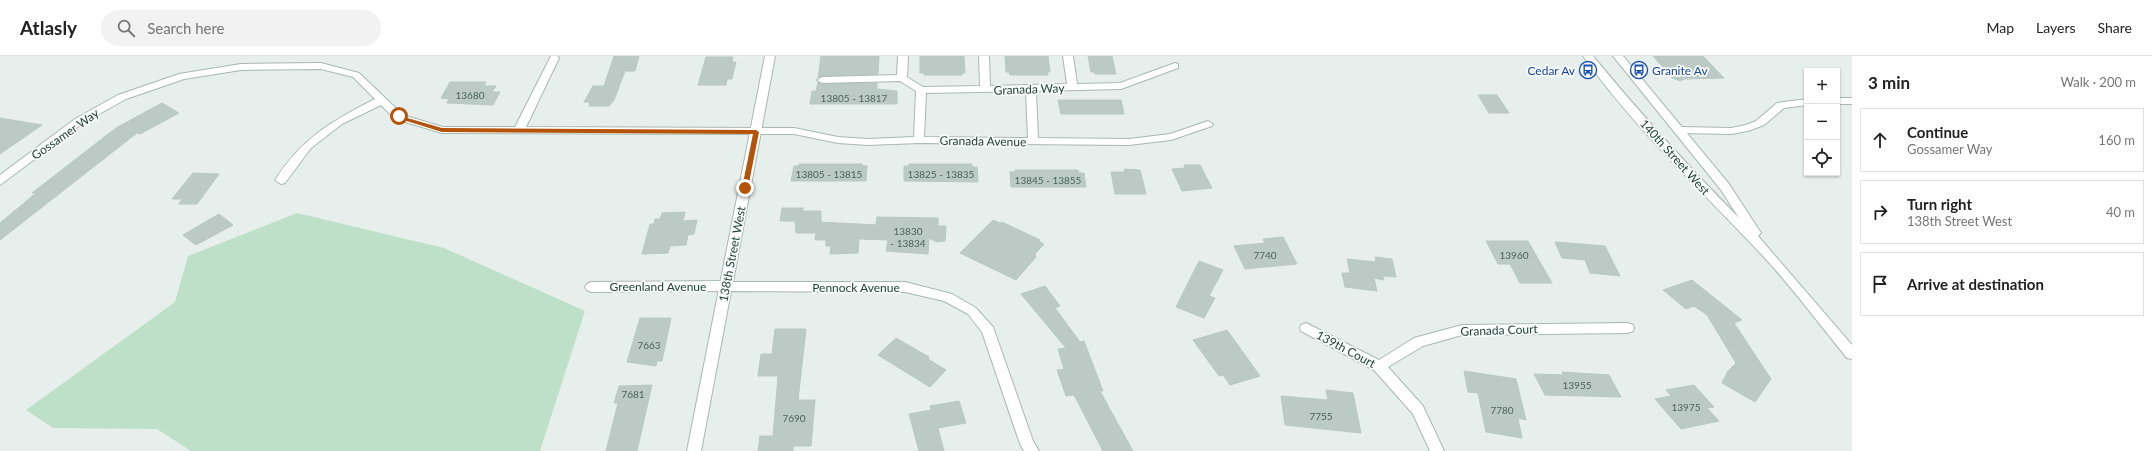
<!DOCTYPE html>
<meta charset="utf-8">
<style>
:root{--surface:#fff;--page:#f2f2f2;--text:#222;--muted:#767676;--line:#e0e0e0}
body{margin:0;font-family:Lato,sans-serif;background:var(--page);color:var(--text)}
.controls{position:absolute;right:12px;top:12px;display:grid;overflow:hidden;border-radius:0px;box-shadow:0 1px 3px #0004}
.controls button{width:36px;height:36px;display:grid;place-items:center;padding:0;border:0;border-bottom:1px solid var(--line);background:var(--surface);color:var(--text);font:20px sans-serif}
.stop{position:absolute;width:12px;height:12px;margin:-9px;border:3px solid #b45309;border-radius:50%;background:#fff}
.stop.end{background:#b45309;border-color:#fff;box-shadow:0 1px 4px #0008}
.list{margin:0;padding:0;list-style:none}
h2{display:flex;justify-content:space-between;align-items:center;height:52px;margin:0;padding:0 16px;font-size:17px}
h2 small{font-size:13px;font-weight:400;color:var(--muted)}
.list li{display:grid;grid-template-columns:26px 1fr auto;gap:12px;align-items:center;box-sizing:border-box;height:64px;margin:0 8px 8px;padding:0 8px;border:1px solid var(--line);border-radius:0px}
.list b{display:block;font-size:15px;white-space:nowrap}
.list p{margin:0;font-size:13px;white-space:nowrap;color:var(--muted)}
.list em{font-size:13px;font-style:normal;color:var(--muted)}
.icon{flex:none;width:22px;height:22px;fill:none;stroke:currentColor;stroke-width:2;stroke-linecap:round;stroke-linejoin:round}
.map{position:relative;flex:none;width:1852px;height:395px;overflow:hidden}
header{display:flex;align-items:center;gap:24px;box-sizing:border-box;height:56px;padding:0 20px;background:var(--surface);border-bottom:1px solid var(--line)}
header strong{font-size:19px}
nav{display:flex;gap:22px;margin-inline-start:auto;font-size:14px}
.search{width:280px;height:36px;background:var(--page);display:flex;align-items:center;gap:10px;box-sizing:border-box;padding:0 14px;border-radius:22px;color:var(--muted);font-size:15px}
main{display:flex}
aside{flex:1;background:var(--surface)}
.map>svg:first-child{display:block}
.green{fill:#bfe0c8}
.building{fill:#bbcac4;stroke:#b8c9c2}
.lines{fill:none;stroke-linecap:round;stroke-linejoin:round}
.minor-casing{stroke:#a8b8b2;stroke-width:2}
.tertiary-casing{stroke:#a8b8b2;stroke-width:2}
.minor{fill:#fff;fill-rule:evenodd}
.tertiary{fill:#fff;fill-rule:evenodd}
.route{fill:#b45309}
.labels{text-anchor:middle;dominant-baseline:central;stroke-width:3.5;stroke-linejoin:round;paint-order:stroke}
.number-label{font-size:10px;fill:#4a645c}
.transit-label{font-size:12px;fill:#164399;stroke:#f7fbf9;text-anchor:end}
.street-label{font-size:12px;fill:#24423a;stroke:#f7fbf9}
</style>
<header>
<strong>Atlasly</strong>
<div class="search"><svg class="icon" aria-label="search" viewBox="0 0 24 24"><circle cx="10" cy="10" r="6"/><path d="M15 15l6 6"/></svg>Search here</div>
<nav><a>Map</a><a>Layers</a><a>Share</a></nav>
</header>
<main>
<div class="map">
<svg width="1852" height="395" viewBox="0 0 1852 395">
<rect width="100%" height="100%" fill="#e6efeb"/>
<path class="green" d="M297,157L444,192L585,255L540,395H191L157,373L53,372L26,354L175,246L188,200Z"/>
<path class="building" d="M614,0H639L635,15H625L614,44L609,50H589L590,46H584L593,30H604Z
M821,0H879L878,18L822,20L818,22Z
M920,0H964L965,17H962V19H924V17H920Z
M1005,0H1048L1050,16H1047L1048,19H1010L1009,16H1006Z
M1088,0H1112L1116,18H1095L1094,16H1091Z
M1653,0H1703L1724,22L1683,23L1681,25L1672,22Z
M706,1H733L732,6H736L732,23H727L726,29H698Z
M450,26H486L484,30H496L492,36H500L493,49L447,47L449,43L441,42Z
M818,26L822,28L877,27V33L897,35V48H810L812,35H816Z
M1478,39H1497L1509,57H1489Z
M1058,44H1121L1124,58H1061Z
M162,47L179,57L140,78L137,77L0,184V167L36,137H32L116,72Z
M0,62L42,69L0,98Z
M799,108H862V110H867L866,125H791L794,110H799Z
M909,108H972V111H977L978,126L904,125V110H909Z
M1184,109H1200L1212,132L1182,135L1172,113L1185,112Z
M1124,113L1140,114L1146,138H1115L1111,116H1125Z
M1015,114H1078L1079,117H1084L1086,131H1011L1010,116H1015Z
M193,117L219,118L197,148H179L182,143H172Z
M782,152H803V155H821V166L876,169L877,161L938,162V170H946L945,185L937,186L929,182L928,198L886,195L888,184L859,183L858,197L830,198L831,190H826V184H815L816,177H796L795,165H780Z
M685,156L683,165L697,164L694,178L688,179L686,189L670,190L668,197L642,198L650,168H654L655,163H660L662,157Z
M219,158L233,169L196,189L183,179Z
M993,164L1000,167L1002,166L1040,184L1038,185L1044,188L1035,198L1036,201L1016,224L960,197Z
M1283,181L1297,208L1245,213L1234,190L1265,187L1263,183Z
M1486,185H1528L1552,227H1520L1510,208H1498Z
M1555,186L1605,190L1620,220L1590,217L1585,204L1562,202Z
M1375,201L1392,203L1396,221L1383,220L1384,224L1374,222L1377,235L1345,231L1342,217H1350L1347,203L1376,206Z
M1199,205L1223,214L1209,240L1215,242L1204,262L1176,251Z
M1692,224L1742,264L1734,267L1771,323L1755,346L1722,327L1728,315L1736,307L1707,259L1694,250L1686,253L1663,234Z
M1045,230L1060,250L1055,252L1080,286L1084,285L1103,335H1100L1133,395H1103L1074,339L1066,340L1057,314L1064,313L1058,293L1066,292L1021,238Z
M640,262H671L662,305H657L656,310L627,306Z
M775,273H806L798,344H815L811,390H793V395H758L760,380H773L778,320H758L761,298H772Z
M1227,274L1240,292L1260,320L1230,329L1223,319L1219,320L1193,284Z
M896,282L929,301L928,303L946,314L930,331L878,299Z
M1464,315L1516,323L1526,364L1518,362L1522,382L1486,376L1478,337L1468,336Z
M1562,316L1609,319L1621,341L1545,339L1534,318L1564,319Z
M652,329L637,395H606L618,347H614L619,330Z
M1694,329L1714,351L1707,352L1719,365L1681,373L1655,343L1671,340L1666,334Z
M1326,334L1353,337L1361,377L1285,369L1281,340L1328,344Z
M959,345L966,367L938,372L944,395H919L909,358L931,354L930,350Z"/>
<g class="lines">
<g class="minor-casing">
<path id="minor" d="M551,0H557L559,2L526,71L794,72L838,81L868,83L914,81L916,35L900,25L822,27L817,24L822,21L897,19L898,0H908L907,21L923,31L980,30L979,0H989L990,30L1067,28L1063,0H1073L1077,28L1120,27L1175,7L1178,8V12L1121,33L1036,35L1038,82L1129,83L1170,78L1208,65L1213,68L1212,70L1171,84L1129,89L919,87L868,89L838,87L794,78L442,77L395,63L381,49L342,68L311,92L285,127L281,128L275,124C302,82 332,65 375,43L353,21L321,13L241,14L184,23L126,43L83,67L0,129V119L75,63L118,39L179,18L241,8L321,7L359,17L403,59L443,71H515ZM1026,35L1028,82L924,81L926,37Z
M1837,42H1852V48H1837Z
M1807,43V49L1784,52L1764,69L1748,75L1731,78L1679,77L1674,74L1679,71L1731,72L1746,69L1756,65L1777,47Z
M726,225L730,227L732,230L730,233L726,235L591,236L587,234L585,231L587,228L591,226Z
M1306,267L1379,304L1414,282L1462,269L1628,267L1633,269L1634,272L1633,275L1628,277L1462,279L1423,290L1388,311L1423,350L1444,395H1430L1413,358L1374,314L1301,275L1300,272L1301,269Z"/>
</g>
<g class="tertiary-casing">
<path id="tertiary" d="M765,0H775L733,226H905L952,238L976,252L993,271L1033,385L1039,395H1024L1020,388L982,276L968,258L944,245L905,236L731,235L701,395H687Z
M1583,0H1593C1639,56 1688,110 1739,162L1721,134L1613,0H1623L1729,128L1761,177L1758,180L1852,289V303L1847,302C1819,268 1792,231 1762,199C1701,134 1635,73 1583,0Z"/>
</g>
<use href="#minor" class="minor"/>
<use href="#tertiary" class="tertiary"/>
</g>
<path class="route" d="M397,59L442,72L756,74L759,76L748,132L745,134L742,132L753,78L442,76L397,62Z"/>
<defs>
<g id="bus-ring" transform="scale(0.9)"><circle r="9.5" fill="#f7fbf9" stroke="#1a4fb4" stroke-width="1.5"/><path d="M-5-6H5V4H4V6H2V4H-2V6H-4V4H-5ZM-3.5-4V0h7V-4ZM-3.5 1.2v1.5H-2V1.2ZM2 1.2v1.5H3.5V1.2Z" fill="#1a4fb4"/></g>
</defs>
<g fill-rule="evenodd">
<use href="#bus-ring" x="1588" y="14"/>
<use href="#bus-ring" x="1639" y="14"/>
</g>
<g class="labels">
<g class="number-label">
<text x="470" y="39">13680</text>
<text x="854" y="42">13805 - 13817</text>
<text x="829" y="118">13805 - 13815</text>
<text x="941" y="118">13825 - 13835</text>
<text x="1048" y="124">13845 - 13855</text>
<text x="908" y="175">13830<tspan x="908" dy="12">- 13834</tspan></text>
<text x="1265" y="199">7740</text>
<text x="1514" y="199">13960</text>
<text x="649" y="289">7663</text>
<text x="1577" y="329">13955</text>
<text x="633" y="338">7681</text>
<text x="1686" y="351">13975</text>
<text x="1502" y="354">7780</text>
<text x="1321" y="360">7755</text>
<text x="794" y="362">7690</text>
</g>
<g class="transit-label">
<text x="1575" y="14">Cedar Av</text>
<text x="1652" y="14" text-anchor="start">Granite Av</text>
</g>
<g class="street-label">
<text transform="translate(1029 33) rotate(-2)">Granada Way</text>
<text transform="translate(65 78) rotate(-35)">Gossamer Way</text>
<text transform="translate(983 85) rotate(1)">Granada Avenue</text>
<text transform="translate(1675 101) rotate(48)">140th Street West</text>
<text transform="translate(732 198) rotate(-79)">138th Street West</text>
<text x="658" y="230">Greenland Avenue</text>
<text x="856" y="231">Pennock Avenue</text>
<text transform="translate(1499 274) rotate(-2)">Granada Court</text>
<text transform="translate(1346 293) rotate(28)">139th Court</text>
</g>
</g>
</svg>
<div class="controls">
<button>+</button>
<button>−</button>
<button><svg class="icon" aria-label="locate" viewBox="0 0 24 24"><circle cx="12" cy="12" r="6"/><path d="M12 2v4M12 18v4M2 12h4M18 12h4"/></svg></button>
</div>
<div class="stop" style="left:399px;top:60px"></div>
<div class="stop end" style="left:745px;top:132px"></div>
</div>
<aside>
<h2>3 min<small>Walk · 200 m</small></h2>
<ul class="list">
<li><svg class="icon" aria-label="ahead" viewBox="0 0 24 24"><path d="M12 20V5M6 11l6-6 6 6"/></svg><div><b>Continue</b><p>Gossamer Way</p></div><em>160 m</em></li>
<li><svg class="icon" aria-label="right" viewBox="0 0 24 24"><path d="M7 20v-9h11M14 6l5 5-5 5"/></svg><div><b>Turn right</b><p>138th Street West</p></div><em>40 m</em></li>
<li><svg class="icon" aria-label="arrive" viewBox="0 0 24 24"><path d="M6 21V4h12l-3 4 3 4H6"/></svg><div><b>Arrive at destination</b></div></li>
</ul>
</aside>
</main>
